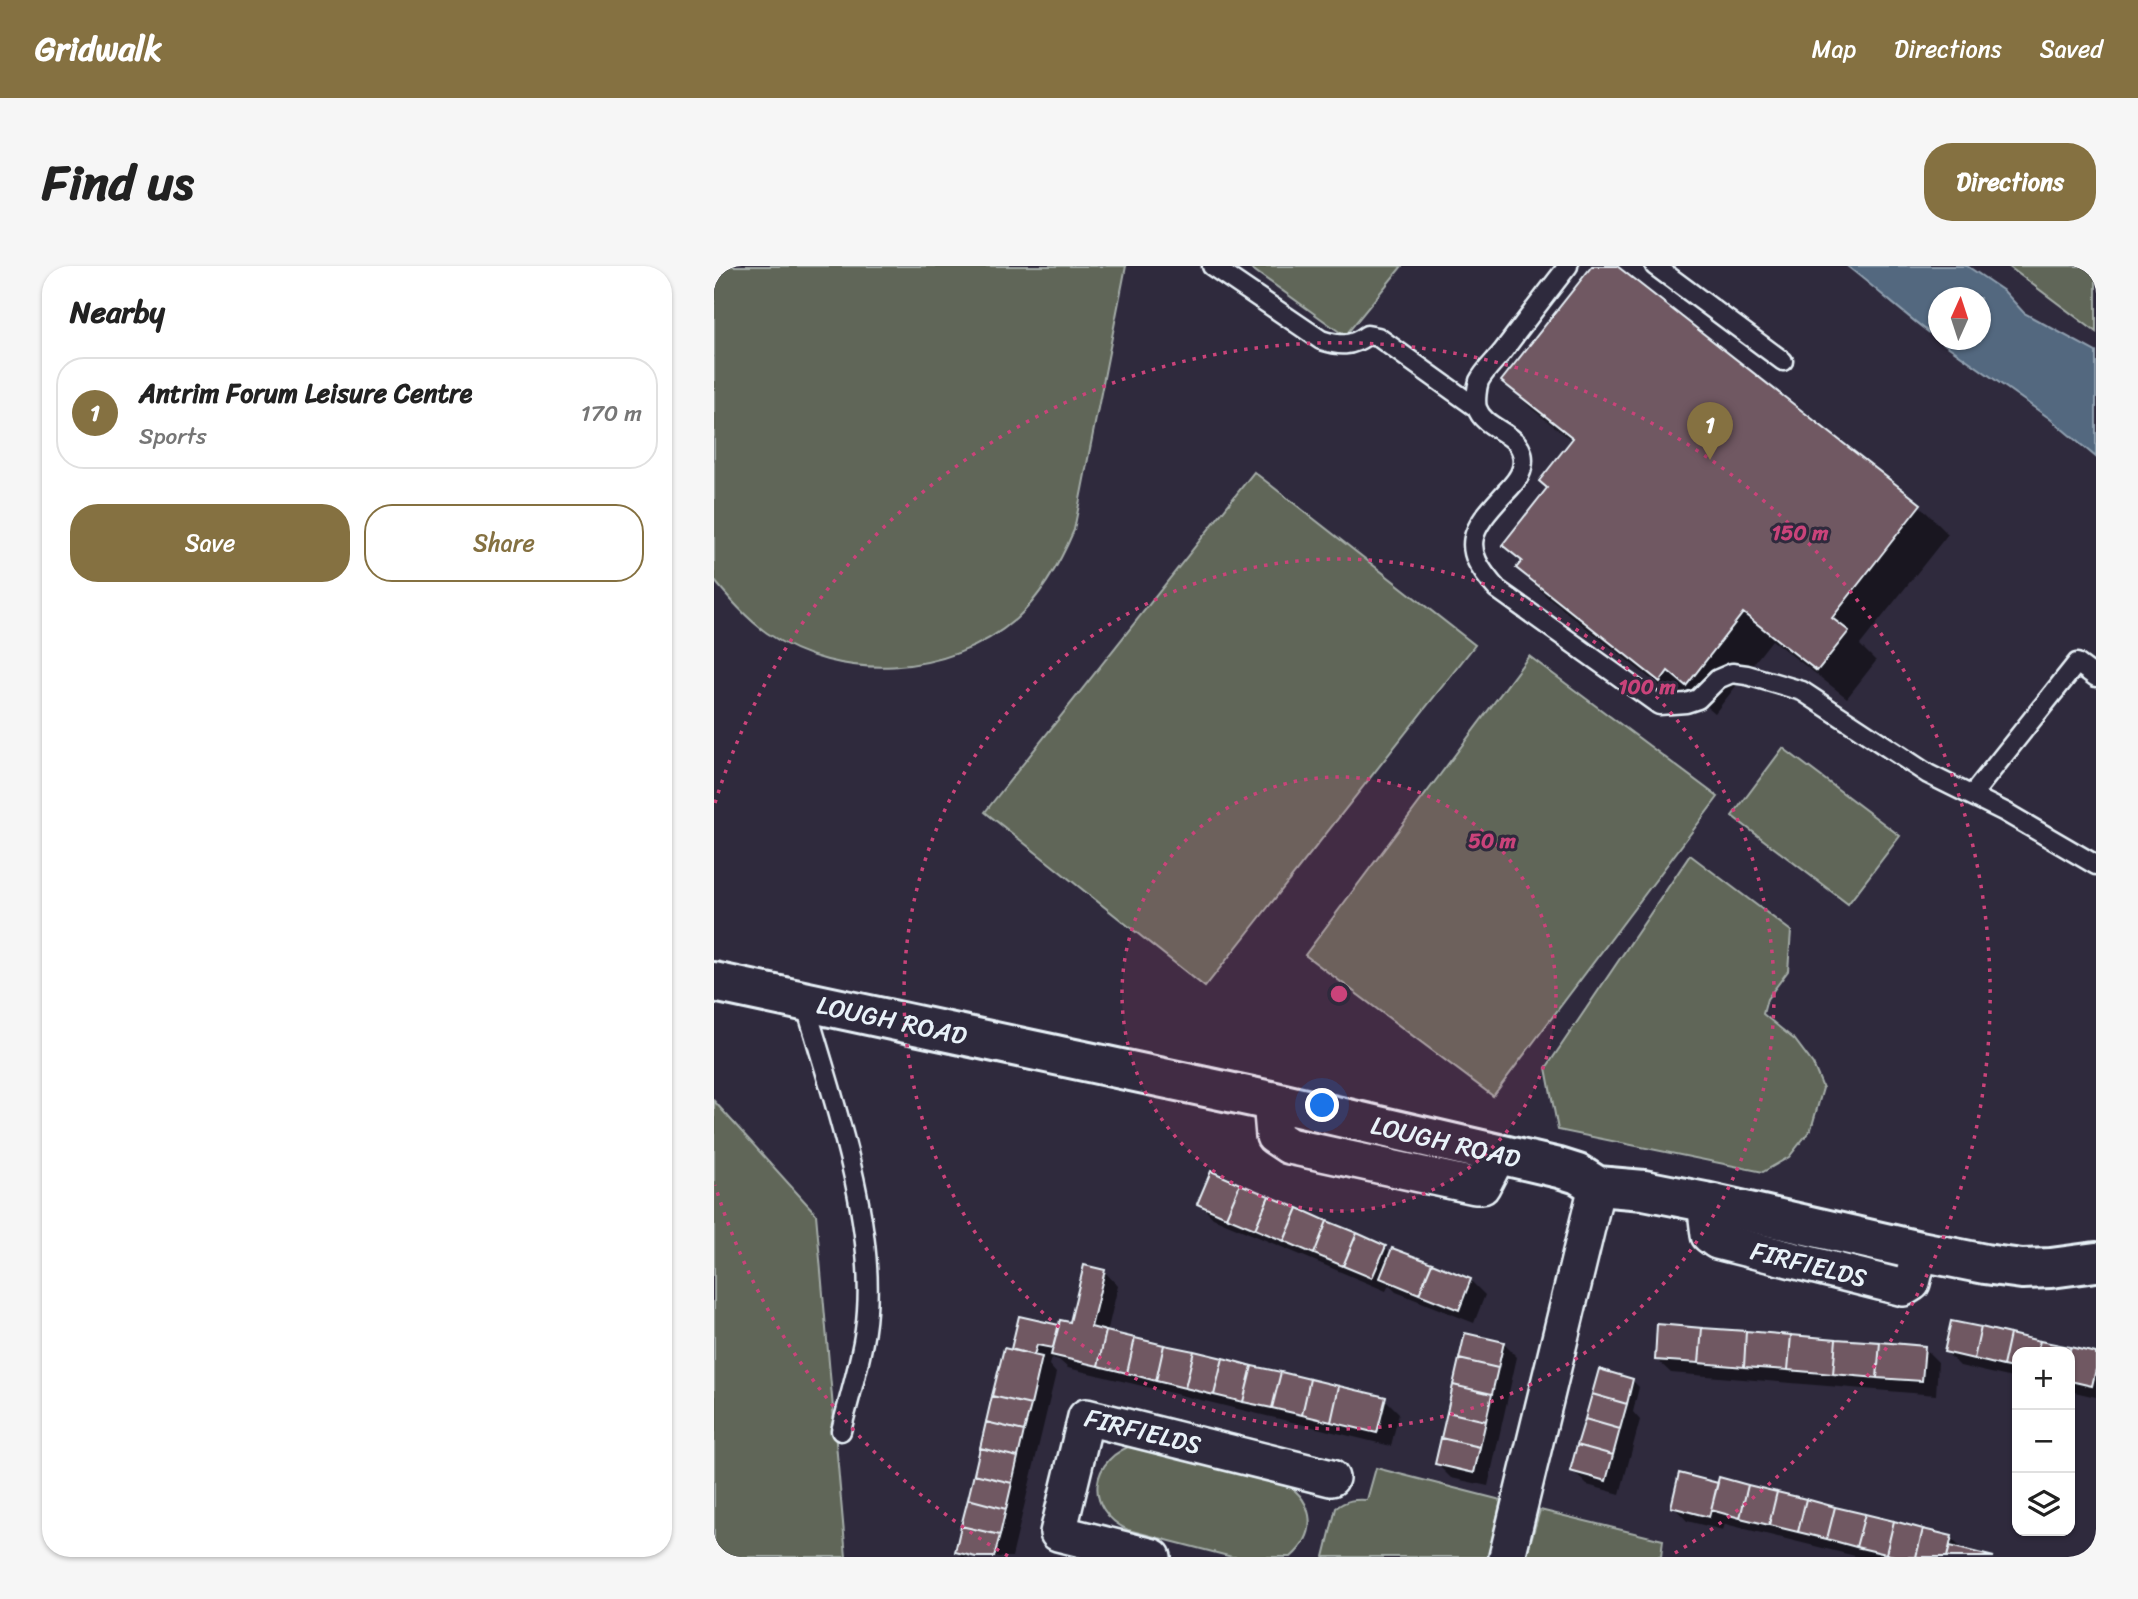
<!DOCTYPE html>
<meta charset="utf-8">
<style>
:root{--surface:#fff;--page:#f6f6f6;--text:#222;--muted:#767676;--line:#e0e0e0;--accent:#857141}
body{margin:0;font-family:Sriracha,sans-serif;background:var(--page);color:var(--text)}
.controls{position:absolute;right:21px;bottom:21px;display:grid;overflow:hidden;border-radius:14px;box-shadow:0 2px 5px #0004}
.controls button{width:63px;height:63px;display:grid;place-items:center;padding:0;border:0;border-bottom:2px solid var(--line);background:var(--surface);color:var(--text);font:35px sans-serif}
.compass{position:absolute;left:1214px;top:21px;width:63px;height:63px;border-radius:50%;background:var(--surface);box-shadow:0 2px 5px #0004;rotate:3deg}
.you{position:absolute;left:609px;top:840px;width:24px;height:24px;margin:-18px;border:5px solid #fff;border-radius:50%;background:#1a73e8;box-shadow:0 0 0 10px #1a73e833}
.badge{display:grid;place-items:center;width:46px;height:46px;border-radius:50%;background:var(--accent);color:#fff;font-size:23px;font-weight:700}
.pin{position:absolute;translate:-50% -58px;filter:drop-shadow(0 2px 4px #0008)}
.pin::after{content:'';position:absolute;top:37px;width:24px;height:21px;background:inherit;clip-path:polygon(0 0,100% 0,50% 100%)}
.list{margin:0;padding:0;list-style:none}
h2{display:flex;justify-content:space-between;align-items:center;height:91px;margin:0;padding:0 28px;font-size:30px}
h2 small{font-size:23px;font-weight:400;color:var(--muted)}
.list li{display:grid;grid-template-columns:46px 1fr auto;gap:21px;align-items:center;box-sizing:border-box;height:112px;margin:0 14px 14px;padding:0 14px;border:2px solid var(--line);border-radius:28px}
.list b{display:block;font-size:26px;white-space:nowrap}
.list p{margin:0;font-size:23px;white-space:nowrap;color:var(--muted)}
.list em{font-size:23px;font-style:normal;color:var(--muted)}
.actions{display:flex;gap:14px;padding:21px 28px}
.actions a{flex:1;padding:16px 0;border:2px solid var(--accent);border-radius:28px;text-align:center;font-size:24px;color:var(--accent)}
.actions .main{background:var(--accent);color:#fff}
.icon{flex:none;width:38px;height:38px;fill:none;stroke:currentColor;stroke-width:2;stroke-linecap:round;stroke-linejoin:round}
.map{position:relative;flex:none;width:1382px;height:1291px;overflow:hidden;border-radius:28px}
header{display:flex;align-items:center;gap:42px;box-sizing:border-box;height:98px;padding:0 35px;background:var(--accent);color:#fff}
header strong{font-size:33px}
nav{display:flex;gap:38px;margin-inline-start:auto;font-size:24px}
.intro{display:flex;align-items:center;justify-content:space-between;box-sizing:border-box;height:168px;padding:0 42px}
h1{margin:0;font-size:49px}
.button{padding:18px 32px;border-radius:28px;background:var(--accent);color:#fff;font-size:24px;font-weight:700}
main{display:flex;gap:42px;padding:0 42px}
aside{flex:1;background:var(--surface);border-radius:28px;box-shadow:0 2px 5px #0004}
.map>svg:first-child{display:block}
.green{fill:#606659;stroke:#a4aca8;stroke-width:2}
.water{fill:#53687f;stroke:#8f9faf;stroke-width:2}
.shadow{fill:#0007}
.building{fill:#705962;stroke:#e8f1f8;stroke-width:2}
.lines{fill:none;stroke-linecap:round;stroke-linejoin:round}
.lane-casing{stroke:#e8f1f8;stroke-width:23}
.street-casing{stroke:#e8f1f8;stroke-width:40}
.secondary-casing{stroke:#e8f1f8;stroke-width:44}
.lane{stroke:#2f2a3d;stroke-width:18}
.street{stroke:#2f2a3d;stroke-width:35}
.secondary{stroke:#2f2a3d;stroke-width:38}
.ring{fill:none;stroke:#ca437a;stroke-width:3.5;stroke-dasharray:3.5 7}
.labels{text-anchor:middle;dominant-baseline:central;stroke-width:6;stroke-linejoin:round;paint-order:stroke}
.street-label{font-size:26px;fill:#e8f1f8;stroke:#2f2a3d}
.centre{fill:#ca437a;stroke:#2f2a3d;stroke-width:3.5}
.ring-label{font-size:21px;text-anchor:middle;font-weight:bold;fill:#ca437a;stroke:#2f2a3d;stroke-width:6;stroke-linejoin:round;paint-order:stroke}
</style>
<header>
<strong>Gridwalk</strong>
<nav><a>Map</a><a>Directions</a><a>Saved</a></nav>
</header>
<div class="intro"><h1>Find us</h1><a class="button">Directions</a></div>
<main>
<aside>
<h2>Nearby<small></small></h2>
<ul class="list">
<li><span class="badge">1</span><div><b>Antrim Forum Leisure Centre</b><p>Sports</p></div><em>170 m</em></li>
</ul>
<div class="actions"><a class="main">Save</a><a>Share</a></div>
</aside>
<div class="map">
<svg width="1382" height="1291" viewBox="0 0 1382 1291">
<rect width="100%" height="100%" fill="#2f2a3d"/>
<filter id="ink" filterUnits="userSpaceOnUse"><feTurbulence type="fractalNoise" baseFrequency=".0143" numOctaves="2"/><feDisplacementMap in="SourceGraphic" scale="14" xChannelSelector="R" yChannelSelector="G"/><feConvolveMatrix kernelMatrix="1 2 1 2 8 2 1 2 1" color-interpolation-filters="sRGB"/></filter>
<g filter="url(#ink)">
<path class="green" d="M0,0H412L360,264C346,297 329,328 302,353C235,411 126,417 53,367C32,352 16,333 0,314Z
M534,0H688L631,70Z
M1294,0H1382V66Z
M540,206L761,379L491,721L271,546Z
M815,390L1004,531L779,830L591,689Z
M1069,482L1186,570L1134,638L1018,550Z
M976,589L1077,665L1074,705L1053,733L1049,748L1081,774L1099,798L1109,822L1097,863L1075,891L1049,906L844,864L832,802Z
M0,835L102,948L132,1291H0Z
M423,1178L565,1214C599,1231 607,1265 577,1291H518L414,1264C369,1243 375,1191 423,1178Z
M662,1202L787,1234L774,1291H610L622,1242C632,1234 641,1233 653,1234Z
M826,1244L949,1274L947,1291H812Z"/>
<path class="water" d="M1133,0H1253L1290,25L1310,47L1382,86V191L1335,152L1225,74H1266V32H1224V73C1193,51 1164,24 1133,0Z"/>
<path class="shadow" d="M880,0H901L1206,240L1234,268L1146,379L1162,395L1133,432L1058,374L1001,447L983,432L975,443L833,331L804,302L808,297L790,279L835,223L859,175L818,143L789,115Z
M485,937L671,981L678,988L756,1014L771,1029L760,1057L682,1026L675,1019L672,1025L499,952Z
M390,1005L404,1020L393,1067L671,1133L685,1147L677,1180L354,1102L345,1094L337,1092L335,1099L342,1107L298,1291H248L243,1286L307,1052L346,1061L357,1058Z
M1238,1057L1382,1089V1131L1356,1125V1086H1303V1113L1246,1100L1232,1086Z
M789,1077L803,1091L774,1220L737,1212L723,1198Z
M1210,1082L1224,1096L1222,1129L957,1107L942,1093Z
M918,1114L925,1121L919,1146L926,1154L906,1228L873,1219L858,1204Z
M967,1209L1237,1272L1250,1285L1278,1291H1145L1011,1258L1009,1264L973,1255L959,1240Z"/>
<path class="building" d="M878,0H903L1207,238L1118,352L1135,365L1103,405L1029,347L972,420L954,405L946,416L802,302L808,295L788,279L833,222L825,215L859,172L787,115Z
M497,905L526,918L512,951L483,938Z
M526,918L555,930L541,963L512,951Z
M555,930L584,942L570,975L541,963Z
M584,942L613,955L600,988L570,975Z
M613,955L643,967L629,1000L600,988Z
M643,967L672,980L658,1012L629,1000Z
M678,982L718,997L705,1028L666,1012Z
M718,997L757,1013L745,1044L705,1028Z
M370,999L391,1004L377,1061L392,1065L384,1100L337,1089L346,1054L356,1056Z
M305,1050L345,1059L339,1082L323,1079L320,1089L297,1083Z
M1237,1055L1267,1061L1260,1093L1230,1086Z
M943,1058L988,1062L985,1097L941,1094Z
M1267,1061L1296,1068L1289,1100L1260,1093Z
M988,1062L1032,1065L1030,1101L985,1097Z
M392,1065L421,1072L413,1107L384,1100Z
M1032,1065L1077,1069L1074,1104L1030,1101Z
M751,1067L790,1076L784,1102L745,1093Z
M1296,1068L1326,1075L1323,1086H1303V1103L1289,1100Z
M1077,1069L1122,1073L1119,1108L1074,1104Z
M421,1072L450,1079L442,1115L413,1107Z
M1122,1073L1166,1076L1163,1112L1119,1108Z
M1326,1075L1356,1081L1355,1086H1323Z
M1166,1076L1211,1080L1208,1115L1163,1112Z
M450,1079L480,1085L471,1122L442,1115Z
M1356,1081L1382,1087V1103L1378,1120L1356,1115Z
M290,1082L328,1091L317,1139L278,1130Z
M480,1085L509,1092L500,1129L471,1122Z
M509,1092L538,1100L529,1136L500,1129Z
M745,1093L784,1102L778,1128L739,1119Z
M538,1100L567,1106L558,1142L529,1136Z
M885,1103L919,1113L913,1138L878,1128Z
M567,1106L596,1113L588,1149L558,1142Z
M596,1113L625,1120L617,1156L588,1149Z
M739,1119L778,1128L772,1155L733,1146Z
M625,1120L672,1131L663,1167L617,1156Z
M878,1128L913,1138L906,1163L871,1153Z
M278,1130L317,1139L310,1165L272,1156Z
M733,1146L772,1155L766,1181L727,1172Z
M871,1153L906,1163L899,1189L863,1179Z
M272,1156L310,1165L304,1191L266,1182Z
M727,1172L766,1181L760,1207L721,1198Z
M863,1179L899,1189L892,1215L856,1205Z
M266,1182L304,1191L298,1217L260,1208Z
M965,1207L1004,1217L995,1251L957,1241Z
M260,1208L298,1217L292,1243L254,1233Z
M1005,1211L1034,1219L1026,1252L997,1244Z
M1034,1219L1063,1226L1055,1259L1026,1252Z
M1063,1226L1092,1233L1084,1266L1055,1259Z
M254,1233L292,1243L286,1269L247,1260Z
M1092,1233L1121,1241L1113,1273L1084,1266Z
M1121,1241L1151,1248L1142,1281L1113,1273Z
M1151,1248L1180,1255L1172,1288L1142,1281Z
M1180,1255L1209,1263L1202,1291H1184L1172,1288Z
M247,1260L286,1269L280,1291H262L241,1286Z
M1209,1263L1238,1270L1233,1291H1202Z
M1236,1280L1280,1291H1233Z"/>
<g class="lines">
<g class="lane-casing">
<path id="lane" d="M498,0L607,74C626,80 637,81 653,69L664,71L763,142
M854,0C832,28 810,57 789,85C782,94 770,105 765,115C763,121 761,135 763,142C771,167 816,166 808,202C806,212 797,221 790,228C756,265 745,281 783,323L945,439L972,437L984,433L1004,413L1018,407L1033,409L1088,425L1214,508L1291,546L1382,599
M941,0L1069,95
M1258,529L1363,397L1382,411
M91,737C118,830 160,947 153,1045C151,1082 136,1128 127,1165"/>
</g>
<g class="street-casing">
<g id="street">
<path d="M557,835L560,870L575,880L761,920H768L784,889"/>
<path id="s1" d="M991,936L995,969L1003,975L1190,1022L1198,1017L1206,985"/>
<path id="s2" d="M439,1291L344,1267L372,1151L617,1212"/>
<path d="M793,1291L883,920"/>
</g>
</g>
<g class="secondary-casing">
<g id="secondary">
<path id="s3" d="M0,716L557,835L845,902L864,908L883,920L930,924L991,936L1206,985L1271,998L1308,1003L1337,1002L1382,996"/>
</g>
</g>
<use href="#lane" class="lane"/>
<use href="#street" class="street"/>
<use href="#secondary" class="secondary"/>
</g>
</g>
<circle cx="625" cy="728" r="217" fill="#ca437a" fill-opacity=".12"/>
<g class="ring">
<circle cx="625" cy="728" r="217"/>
<circle cx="625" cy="728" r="435"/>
<path d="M294 1290A652 652 0 0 1 1 919M1 537A652 652 0 1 1 956 1290"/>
</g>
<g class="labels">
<g class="street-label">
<text stroke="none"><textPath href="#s3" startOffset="182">LOUGH ROAD</textPath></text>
<text stroke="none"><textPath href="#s3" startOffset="749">LOUGH ROAD</textPath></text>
<text stroke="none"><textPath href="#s1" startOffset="138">FIRFIELDS</textPath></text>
<text stroke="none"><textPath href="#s2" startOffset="276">FIRFIELDS</textPath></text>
</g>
</g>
<circle cx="625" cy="728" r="10" class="centre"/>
<g class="ring-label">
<text x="1086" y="274">150 m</text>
<text x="933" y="428">100 m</text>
<text x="778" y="582">50 m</text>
</g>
</svg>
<div class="controls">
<button>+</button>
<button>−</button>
<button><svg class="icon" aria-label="layers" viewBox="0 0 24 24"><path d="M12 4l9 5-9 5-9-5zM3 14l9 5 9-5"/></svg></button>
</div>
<svg class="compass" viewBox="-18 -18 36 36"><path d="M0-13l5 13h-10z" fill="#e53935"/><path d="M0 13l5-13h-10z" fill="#767676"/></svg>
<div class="you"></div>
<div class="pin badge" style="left:996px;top:194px">1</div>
</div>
</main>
